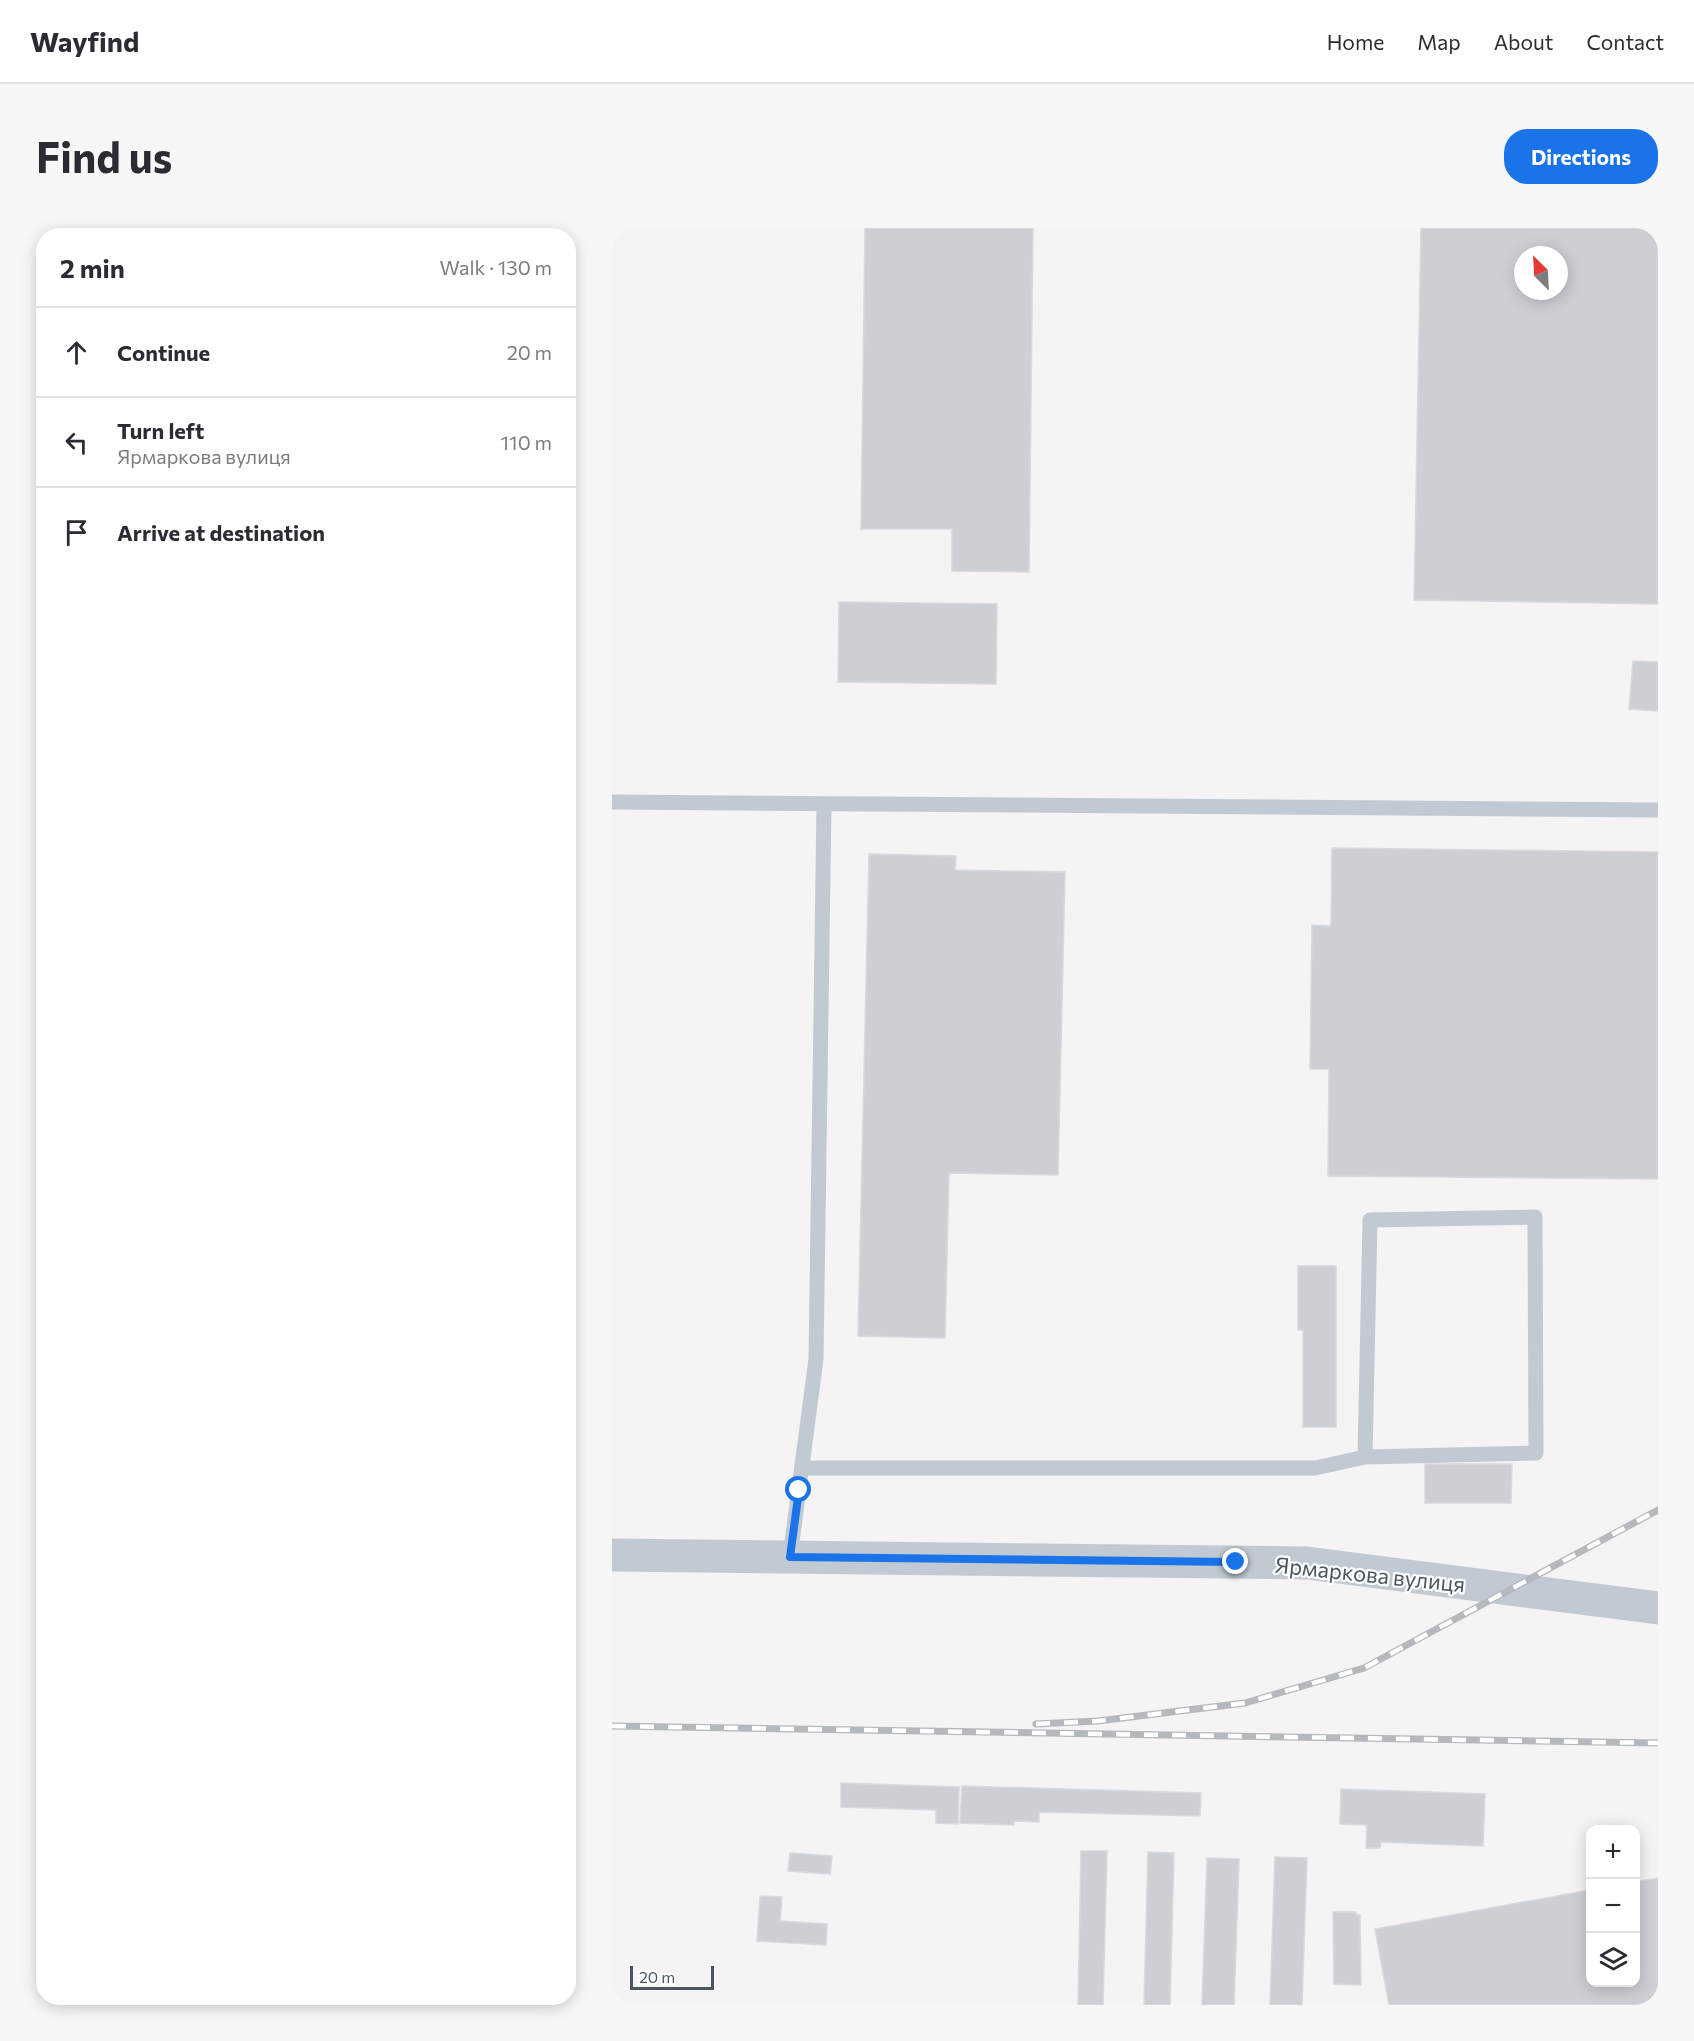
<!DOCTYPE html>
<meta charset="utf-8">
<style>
:root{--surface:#fff;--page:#f7f7f7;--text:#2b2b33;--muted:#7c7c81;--line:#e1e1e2;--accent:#1a73e8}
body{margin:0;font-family:Commissioner,sans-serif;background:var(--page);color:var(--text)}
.controls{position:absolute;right:18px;bottom:18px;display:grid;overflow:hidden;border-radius:12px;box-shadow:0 3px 15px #0003}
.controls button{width:54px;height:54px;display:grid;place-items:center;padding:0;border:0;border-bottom:2px solid var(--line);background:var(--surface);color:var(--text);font:30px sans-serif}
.compass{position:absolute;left:902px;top:18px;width:54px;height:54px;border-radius:50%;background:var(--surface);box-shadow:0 3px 15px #0003;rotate:336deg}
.scale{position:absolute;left:18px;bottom:15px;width:84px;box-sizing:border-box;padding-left:6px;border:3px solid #4a5661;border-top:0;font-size:16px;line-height:21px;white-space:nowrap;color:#4a5661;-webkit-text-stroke:4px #fff;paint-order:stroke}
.stop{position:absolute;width:18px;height:18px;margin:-14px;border:4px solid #1a73e8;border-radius:50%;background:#fff}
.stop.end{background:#1a73e8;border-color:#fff;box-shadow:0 2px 6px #0008}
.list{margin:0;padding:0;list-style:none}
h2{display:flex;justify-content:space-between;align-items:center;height:78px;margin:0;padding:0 24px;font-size:26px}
h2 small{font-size:20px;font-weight:400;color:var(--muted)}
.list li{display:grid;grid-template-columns:39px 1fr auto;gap:18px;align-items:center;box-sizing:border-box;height:90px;padding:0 24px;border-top:2px solid var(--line)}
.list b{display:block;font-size:22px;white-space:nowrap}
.list p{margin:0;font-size:20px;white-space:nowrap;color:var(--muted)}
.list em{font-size:20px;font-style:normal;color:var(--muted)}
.icon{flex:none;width:33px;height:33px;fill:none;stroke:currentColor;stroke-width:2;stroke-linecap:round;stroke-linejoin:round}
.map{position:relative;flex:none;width:1046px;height:1777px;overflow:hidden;border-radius:24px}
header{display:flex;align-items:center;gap:36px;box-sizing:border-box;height:84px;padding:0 30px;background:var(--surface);border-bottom:2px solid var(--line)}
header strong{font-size:28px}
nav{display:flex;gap:33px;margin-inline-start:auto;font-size:21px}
.intro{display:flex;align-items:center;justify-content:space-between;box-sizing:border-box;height:144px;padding:0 36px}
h1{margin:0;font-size:42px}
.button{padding:15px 27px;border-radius:24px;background:var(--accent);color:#fff;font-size:21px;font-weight:700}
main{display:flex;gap:36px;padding:0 36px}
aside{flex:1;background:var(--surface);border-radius:24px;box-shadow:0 3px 15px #0003}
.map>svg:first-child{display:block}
.building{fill:#cdcfd5;stroke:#d7d9de;stroke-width:1.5;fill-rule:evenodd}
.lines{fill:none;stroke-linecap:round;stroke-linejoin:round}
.service{stroke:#c1cad2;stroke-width:15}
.tertiary{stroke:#c1cad2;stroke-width:33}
.rail-casing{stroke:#b5b8bd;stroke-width:7}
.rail{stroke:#fff;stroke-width:4.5;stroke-dasharray:14;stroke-linecap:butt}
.route{stroke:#1a73e8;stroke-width:8}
.labels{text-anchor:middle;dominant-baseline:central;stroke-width:4.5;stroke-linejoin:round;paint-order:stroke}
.street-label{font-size:22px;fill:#4a5661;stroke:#fff}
</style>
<header>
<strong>Wayfind</strong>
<nav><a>Home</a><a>Map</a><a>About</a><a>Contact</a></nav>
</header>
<div class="intro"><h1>Find us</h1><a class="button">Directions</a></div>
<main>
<aside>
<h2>2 min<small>Walk · 130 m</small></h2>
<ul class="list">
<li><svg class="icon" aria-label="ahead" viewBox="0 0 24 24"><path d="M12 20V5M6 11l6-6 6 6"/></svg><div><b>Continue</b></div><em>20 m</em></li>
<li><svg class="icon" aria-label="left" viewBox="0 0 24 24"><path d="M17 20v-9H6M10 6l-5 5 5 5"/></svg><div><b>Turn left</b><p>Ярмаркова вулиця</p></div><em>110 m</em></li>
<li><svg class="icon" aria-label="arrive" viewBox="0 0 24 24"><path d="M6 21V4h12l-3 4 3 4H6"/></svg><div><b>Arrive at destination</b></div></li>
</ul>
</aside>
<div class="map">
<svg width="1046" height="1777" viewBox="0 0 1046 1777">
<rect width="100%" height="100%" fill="#f5f3f3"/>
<path class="building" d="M253,0H421L417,344L340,343V301H249Z
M809,0H1046V376L802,372ZM911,27H947V63H911Z
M227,374L385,376L384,456L226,454Z
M1021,433L1046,434V483L1017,481Z
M720,620L1046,624V951L716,948L717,841H698L700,697L719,698Z
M257,626L344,628L343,642L453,644L446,947L337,945L333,1110L246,1108Z
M686,1038H724V1199H691V1102H686Z
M813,1236H900L899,1275H813Z
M229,1555L347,1559L346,1596L324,1595V1582L229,1579Z
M350,1558L589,1565L588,1588L427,1584V1594L402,1593V1597L348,1595Z
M729,1561L873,1566L871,1618L769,1614L768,1620H754L755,1597L728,1596Z
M469,1623H495L491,1777H466Z
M536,1624L562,1625L558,1777H532Z
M178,1625L220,1628L218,1646L176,1643Z
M663,1629L695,1630L690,1777H658Z
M595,1630L627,1631L622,1777H590Z
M1046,1650V1777H777L763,1701L978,1662V1754H1023V1654Z
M148,1668L170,1669L168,1693L215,1696L214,1717L145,1713Z
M721,1684H744V1687H748L749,1757L722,1756Z"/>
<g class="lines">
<path class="service" d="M0,574L1046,582
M190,1240H703L753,1229L758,992L923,989L924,1225L753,1229
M178,1329L204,1131L212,577"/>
<path class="tertiary" d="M0,1327L695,1335L1046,1380"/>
<g class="rail-casing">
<path id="rail" d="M424,1496L486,1493L633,1475L752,1440L1046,1282
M0,1498L1046,1515"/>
</g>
<use href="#rail" class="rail"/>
</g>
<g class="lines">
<path class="route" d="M187,1262L178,1329L624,1334"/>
</g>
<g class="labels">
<g class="street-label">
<text transform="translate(758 1346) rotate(6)">Ярмаркова вулиця</text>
</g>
</g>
</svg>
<div class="controls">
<button>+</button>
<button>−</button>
<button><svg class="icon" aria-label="layers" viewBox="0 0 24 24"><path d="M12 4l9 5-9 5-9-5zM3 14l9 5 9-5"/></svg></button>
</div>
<svg class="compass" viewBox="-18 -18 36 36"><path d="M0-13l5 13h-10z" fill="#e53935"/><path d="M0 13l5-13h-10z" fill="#7c7c81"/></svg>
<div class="scale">20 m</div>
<div class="stop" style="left:187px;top:1262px"></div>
<div class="stop end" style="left:624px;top:1334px"></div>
</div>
</main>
